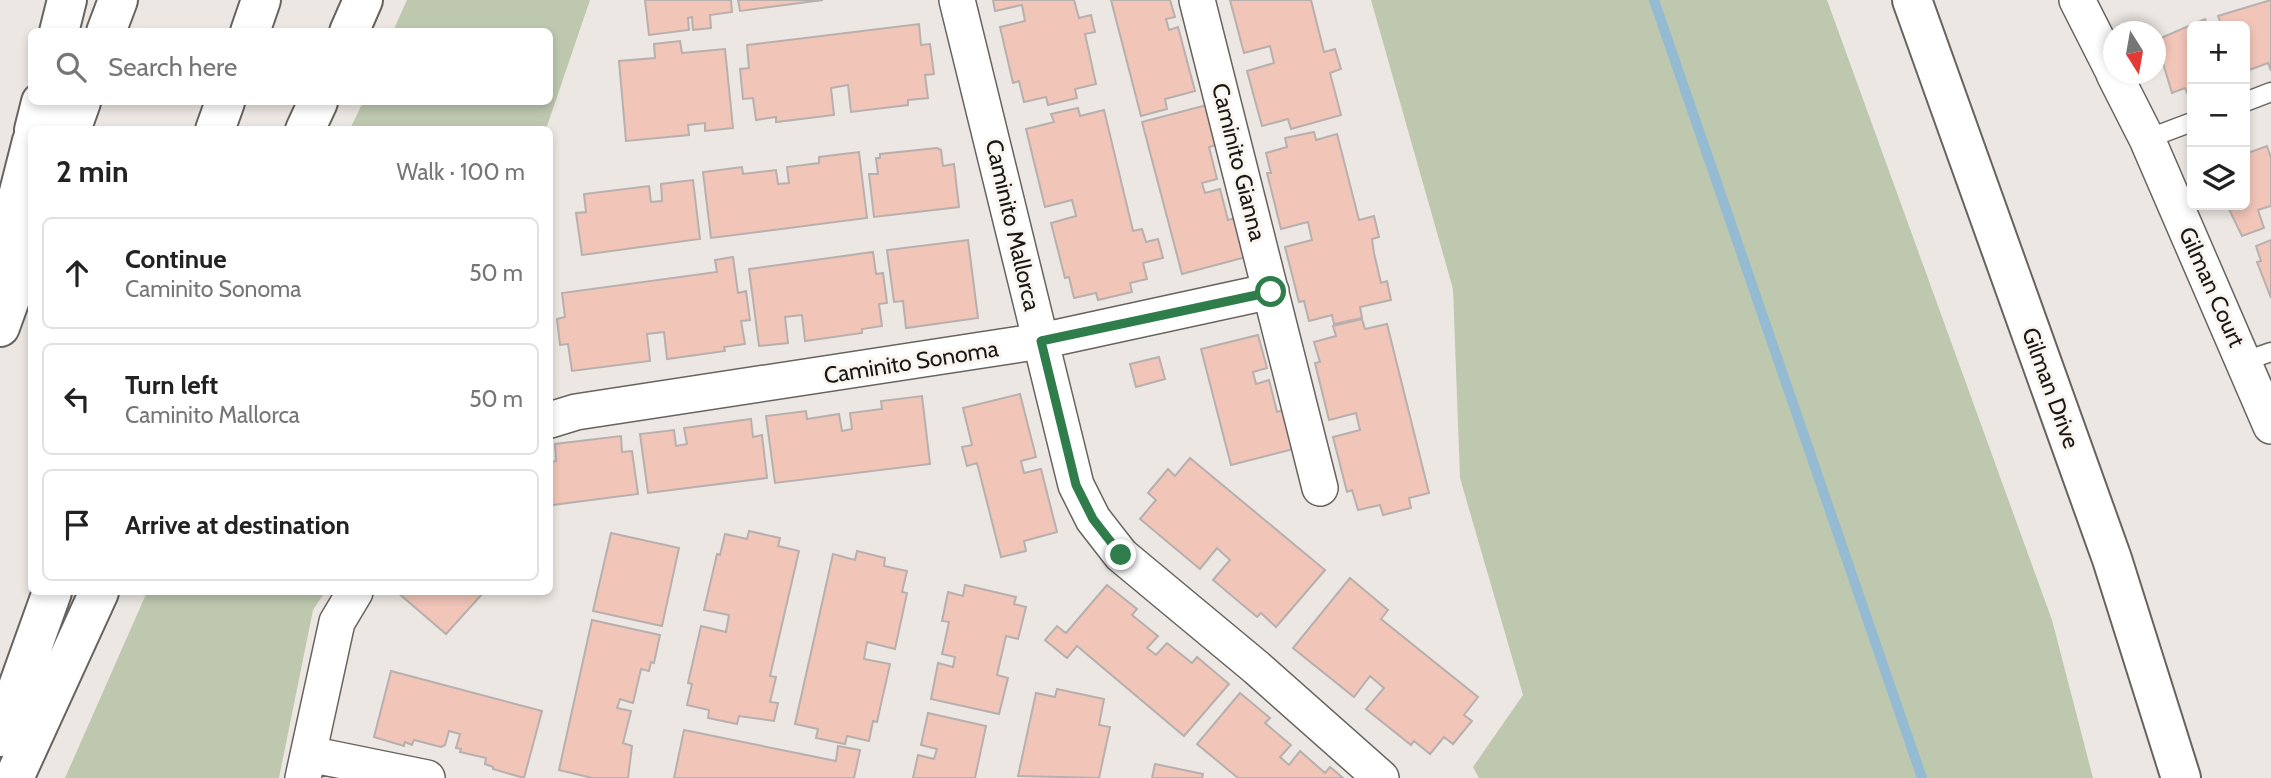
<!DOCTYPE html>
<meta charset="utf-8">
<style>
:root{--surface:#fff;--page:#f6f6f6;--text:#222;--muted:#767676;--line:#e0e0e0}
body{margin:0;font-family:Cabin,sans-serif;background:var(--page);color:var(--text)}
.controls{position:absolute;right:21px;top:21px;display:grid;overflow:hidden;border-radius:10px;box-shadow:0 4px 10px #0003}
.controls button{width:63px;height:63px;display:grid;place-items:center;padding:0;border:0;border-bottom:2px solid var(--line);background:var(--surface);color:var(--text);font:35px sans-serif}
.compass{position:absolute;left:2103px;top:21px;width:63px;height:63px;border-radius:50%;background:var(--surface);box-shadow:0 4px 10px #0003;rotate:169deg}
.stop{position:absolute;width:21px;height:21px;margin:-16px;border:5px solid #307d4c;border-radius:50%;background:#fff}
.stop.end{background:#307d4c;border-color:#fff;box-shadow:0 2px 7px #0008}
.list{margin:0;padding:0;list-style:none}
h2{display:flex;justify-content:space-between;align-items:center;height:91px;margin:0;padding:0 28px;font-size:30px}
h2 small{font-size:23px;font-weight:400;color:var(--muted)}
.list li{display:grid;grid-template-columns:46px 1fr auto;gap:21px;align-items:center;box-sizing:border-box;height:112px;margin:0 14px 14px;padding:0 14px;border:2px solid var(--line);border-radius:10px}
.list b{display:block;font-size:26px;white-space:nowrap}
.list p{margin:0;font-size:23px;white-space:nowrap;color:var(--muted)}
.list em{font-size:23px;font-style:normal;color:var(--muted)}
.icon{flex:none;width:38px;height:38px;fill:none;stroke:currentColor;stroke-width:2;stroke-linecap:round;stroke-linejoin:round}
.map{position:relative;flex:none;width:2271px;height:778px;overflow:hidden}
.search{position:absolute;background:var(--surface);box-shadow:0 4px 10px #0003;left:28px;top:28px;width:525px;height:77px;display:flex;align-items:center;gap:18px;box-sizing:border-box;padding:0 24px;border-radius:10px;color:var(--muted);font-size:26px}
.panel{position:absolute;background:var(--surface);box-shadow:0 4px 10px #0003;left:28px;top:126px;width:525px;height:469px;border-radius:10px}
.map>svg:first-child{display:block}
.green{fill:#bec8af}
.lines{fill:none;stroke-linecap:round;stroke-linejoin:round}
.stream{stroke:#95bbd3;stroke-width:10}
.building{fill:#f1c5b8;stroke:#b7b0ae;stroke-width:2}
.lane-casing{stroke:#67635f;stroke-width:21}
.street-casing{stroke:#67635f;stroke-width:38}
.secondary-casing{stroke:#67635f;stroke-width:42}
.highway-casing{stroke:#67635f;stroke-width:42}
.lane{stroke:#fff;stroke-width:18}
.street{stroke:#fff;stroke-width:35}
.secondary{stroke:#fff;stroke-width:38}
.highway{stroke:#fff;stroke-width:38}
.route{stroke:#307d4c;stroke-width:9}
.labels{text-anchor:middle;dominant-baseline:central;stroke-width:6;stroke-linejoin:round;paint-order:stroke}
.street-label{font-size:23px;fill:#1a1816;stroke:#faf5ef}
</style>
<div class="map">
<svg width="2271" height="778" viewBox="0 0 2271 778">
<rect width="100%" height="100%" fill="#ece7e2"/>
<path class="green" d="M407,0H590L546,129H350L363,102H550V32L393,31Z
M1371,0H1827L2052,620L2093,778H1479L1473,767L1523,695L1460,478L1453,289Z
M147,592H325L313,610L279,778H65Z"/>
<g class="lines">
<path class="stream" d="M1654,0L1922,778"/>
</g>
<path class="building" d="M645,0H731L732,12L710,15L711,28L693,30L692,17L688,18L689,30L649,35Z
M738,0H823L740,11Z
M993,0H1074L1079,18L1091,15L1095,32L1085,34L1096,84L1075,89L1077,98L1048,105L1046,97L1024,102L1019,81L1013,83L1000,27L1025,21L1022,5L995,11Z
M1111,0H1170L1175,17L1166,19L1169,30L1178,27L1195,91L1165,99L1167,109L1141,116Z
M1230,0H1311L1324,52L1335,49L1341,69L1330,73L1341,115L1291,129L1288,119L1262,126L1247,71L1274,63L1270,46L1244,53Z
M2271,0V71L2268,63L2249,70L2245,67V26H2222L2218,16Z
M2205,19L2208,26H2192V93L2188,95L2185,88L2172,93L2156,40Z
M919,24L921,45L930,44L934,74L925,75L928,98L908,100V105L851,112L848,85L831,88L834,115L776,122V117L756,120L753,98L743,99L740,69L749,68L747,45Z
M680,41L682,53L725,49L733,128L705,131V123L688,125L689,135L626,141L619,61L655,58L654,44Z
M1207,105L1217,145L1209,147L1217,179L1202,183L1205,193L1220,189L1228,220L1236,218L1246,257L1182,274L1142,122Z
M1078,108L1080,116L1104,110L1133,231L1142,229L1146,242L1158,239L1163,258L1143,263L1147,279L1130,283L1132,292L1098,300L1096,293L1074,298L1069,277L1065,278L1051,223L1076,216L1072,200L1045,207L1026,129L1054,122L1051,114Z
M1314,132L1316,140L1337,134L1359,220L1374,216L1379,237L1372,239L1374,253L1381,283L1387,281L1391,300L1360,307L1362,318L1334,324L1332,315L1309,321L1304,301L1299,302L1285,247L1312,240L1308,222L1281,229L1267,173H1271L1266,153L1287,147L1285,138Z
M2267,146L2271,158V206L2258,210L2264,228L2242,236L2227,205H2245V154Z
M937,148L941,150L943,166L954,164L959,207L874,217L869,174H878L876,158H880V154Z
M859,152L867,218L711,238L703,172L742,167L743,174L776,170L778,184L789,183L787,167L819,163V157Z
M693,180L700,239L582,255L576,213L586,212L584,194L649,186L651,202L662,201L661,184Z
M968,240L978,318L906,328L903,301L894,302L887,250Z
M2271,240V298L2257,262L2261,261L2256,246Z
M873,252L876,274L883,273L887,303L879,304L882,326L862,329V333L805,341L802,315L785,317L788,343L759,346L749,269Z
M733,257L738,293L746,291L750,320L741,321L745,344L724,347L725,351L667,359L664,332L647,334L650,361L572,371L568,344L560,345L557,319L565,317L562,293L717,272L715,260Z
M1362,319L1365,329L1387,324L1429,493L1409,498L1411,508L1383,515L1380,505L1358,510L1352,490L1347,492L1333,437L1360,430L1356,413L1329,420L1315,363L1320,362L1314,342L1336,336L1333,326Z
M1258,335L1267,368L1253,372L1256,384L1269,380L1277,412L1287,409L1297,448L1231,465L1201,349Z
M1159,357L1165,379L1136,387L1130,364Z
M1020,394L1036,457L1021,461L1024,473L1041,469L1057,532L1024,541L1026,551L1001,557L977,463L967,466L962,447L972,445L963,408Z
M922,396L930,464L775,483L766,416L806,411L807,419L839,414L842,431L852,429L850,413L882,409L881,401Z
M751,419L753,437L762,435L767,478L648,493L640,434L674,430L676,446L687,444L684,428Z
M621,436L622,452L632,451L638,494L552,505L550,462L556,461L555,444Z
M1190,458L1325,570L1276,627L1261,613L1257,617L1213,580L1230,560L1217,548L1200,569L1140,519L1156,500L1148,493L1168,469L1175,476Z
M749,531L780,538L778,546L799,551L770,676L776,677L770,702L778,703L774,721L739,716L737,724L708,718L709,710L687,705L692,684L688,683L701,626L726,632L729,615L704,610L717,554L720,555L725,534L747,539Z
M611,533L679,548L662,626L593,611Z
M857,551L885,558L884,566L907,571L902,592L907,593L895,649L867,642L864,659L890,664L877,722L873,721L869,741L847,736L845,744L816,738L818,729L795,724L833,554L855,560Z
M1350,578L1388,610L1381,619L1478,697L1464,715L1472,721L1453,744L1444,737L1430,754L1414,741L1411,745L1366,709L1384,688L1370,676L1354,697L1293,648Z
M965,585L1016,597L1014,604L1026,607L1018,639L1006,636L997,675L1008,678L999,714L931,699L938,663L953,667L955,657L942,654L949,622L942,621L948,592L963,596Z
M1107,585L1137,609L1132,615L1158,636L1147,648L1156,655L1167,643L1192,663L1197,657L1229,684L1184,736L1077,646L1067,658L1045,640L1057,626L1066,633Z
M397,592H484L446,634Z
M592,620L660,635L654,663L651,662L649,671L641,669L633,703L620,699L617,708L631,711L623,743L632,746L628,778H592L559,770Z
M391,671L542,711L524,778L493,769V767L485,764L486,758L460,752L461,749L456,748L460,734L449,731L445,745L441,747L414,740L412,745L405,742L404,746L374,737Z
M1057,689L1104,699L1099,725L1110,727L1099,778L1018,776L1036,693L1055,697Z
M1240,693L1270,718L1265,723L1291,745L1280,757L1289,765L1300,751L1325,773L1330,767L1343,778H1238L1197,744Z
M928,713L986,726L975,778H913L918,755L934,759L937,749L921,745Z
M684,730L836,761L838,746L860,750L854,778H674Z
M1155,764L1203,774L1202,778H1152Z"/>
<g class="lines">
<g class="lane-casing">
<path id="lane" d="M2245,102L2271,92
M2147,139L2192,122
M2245,361L2271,352"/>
</g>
<g class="street-casing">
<path id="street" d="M957,0L1076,485L1093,519L1121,555L1257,668L1381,778
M1197,0L1320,488
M2077,0L2114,73
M2114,74L2147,139L2271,426
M550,420L576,412L1041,341L1271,291
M309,754L427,778
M303,778L337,622L355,592"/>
</g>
<g class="secondary-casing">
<path id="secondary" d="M1912,0L2112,559L2181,778"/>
</g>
<g class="highway-casing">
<path id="highway" d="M59,32L67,0
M106,32L118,0
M250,32L261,0
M349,32L363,0
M34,130L41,102
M71,130L81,102
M215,130L225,102
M305,130L318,102
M0,267L32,141
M0,327L31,241
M0,737L52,592
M14,778L99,592"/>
</g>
<use href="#lane" class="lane"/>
<use href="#street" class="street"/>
<use href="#secondary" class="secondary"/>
<use href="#highway" class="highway"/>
</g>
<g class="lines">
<path class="route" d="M1121,555L1093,519L1076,485L1041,341L1271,292"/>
</g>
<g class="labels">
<g class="street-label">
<text transform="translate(1239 162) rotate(76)">Caminito Gianna</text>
<text transform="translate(1013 225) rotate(77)">Caminito Mallorca</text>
<text transform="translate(2212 287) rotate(66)">Gilman Court</text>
<text transform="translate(911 362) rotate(-9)">Caminito Sonoma</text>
<text transform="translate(2051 388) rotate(70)">Gilman Drive</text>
</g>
</g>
</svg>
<div class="controls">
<button>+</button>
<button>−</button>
<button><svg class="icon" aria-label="layers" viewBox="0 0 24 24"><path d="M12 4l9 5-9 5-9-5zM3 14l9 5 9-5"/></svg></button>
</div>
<svg class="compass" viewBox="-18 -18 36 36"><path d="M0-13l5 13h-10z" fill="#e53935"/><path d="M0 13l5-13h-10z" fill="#767676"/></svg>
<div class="stop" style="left:1271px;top:292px"></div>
<div class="stop end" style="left:1121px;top:555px"></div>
<div class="search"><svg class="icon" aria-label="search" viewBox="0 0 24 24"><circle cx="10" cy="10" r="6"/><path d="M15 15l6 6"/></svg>Search here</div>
<section class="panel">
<h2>2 min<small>Walk · 100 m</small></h2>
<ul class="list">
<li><svg class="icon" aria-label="ahead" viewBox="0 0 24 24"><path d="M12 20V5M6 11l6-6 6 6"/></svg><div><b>Continue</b><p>Caminito Sonoma</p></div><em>50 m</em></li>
<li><svg class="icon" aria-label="left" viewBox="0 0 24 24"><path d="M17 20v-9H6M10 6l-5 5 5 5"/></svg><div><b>Turn left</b><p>Caminito Mallorca</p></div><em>50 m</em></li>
<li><svg class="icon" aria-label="arrive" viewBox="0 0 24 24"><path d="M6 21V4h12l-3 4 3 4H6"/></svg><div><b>Arrive at destination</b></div></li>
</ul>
</section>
</div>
